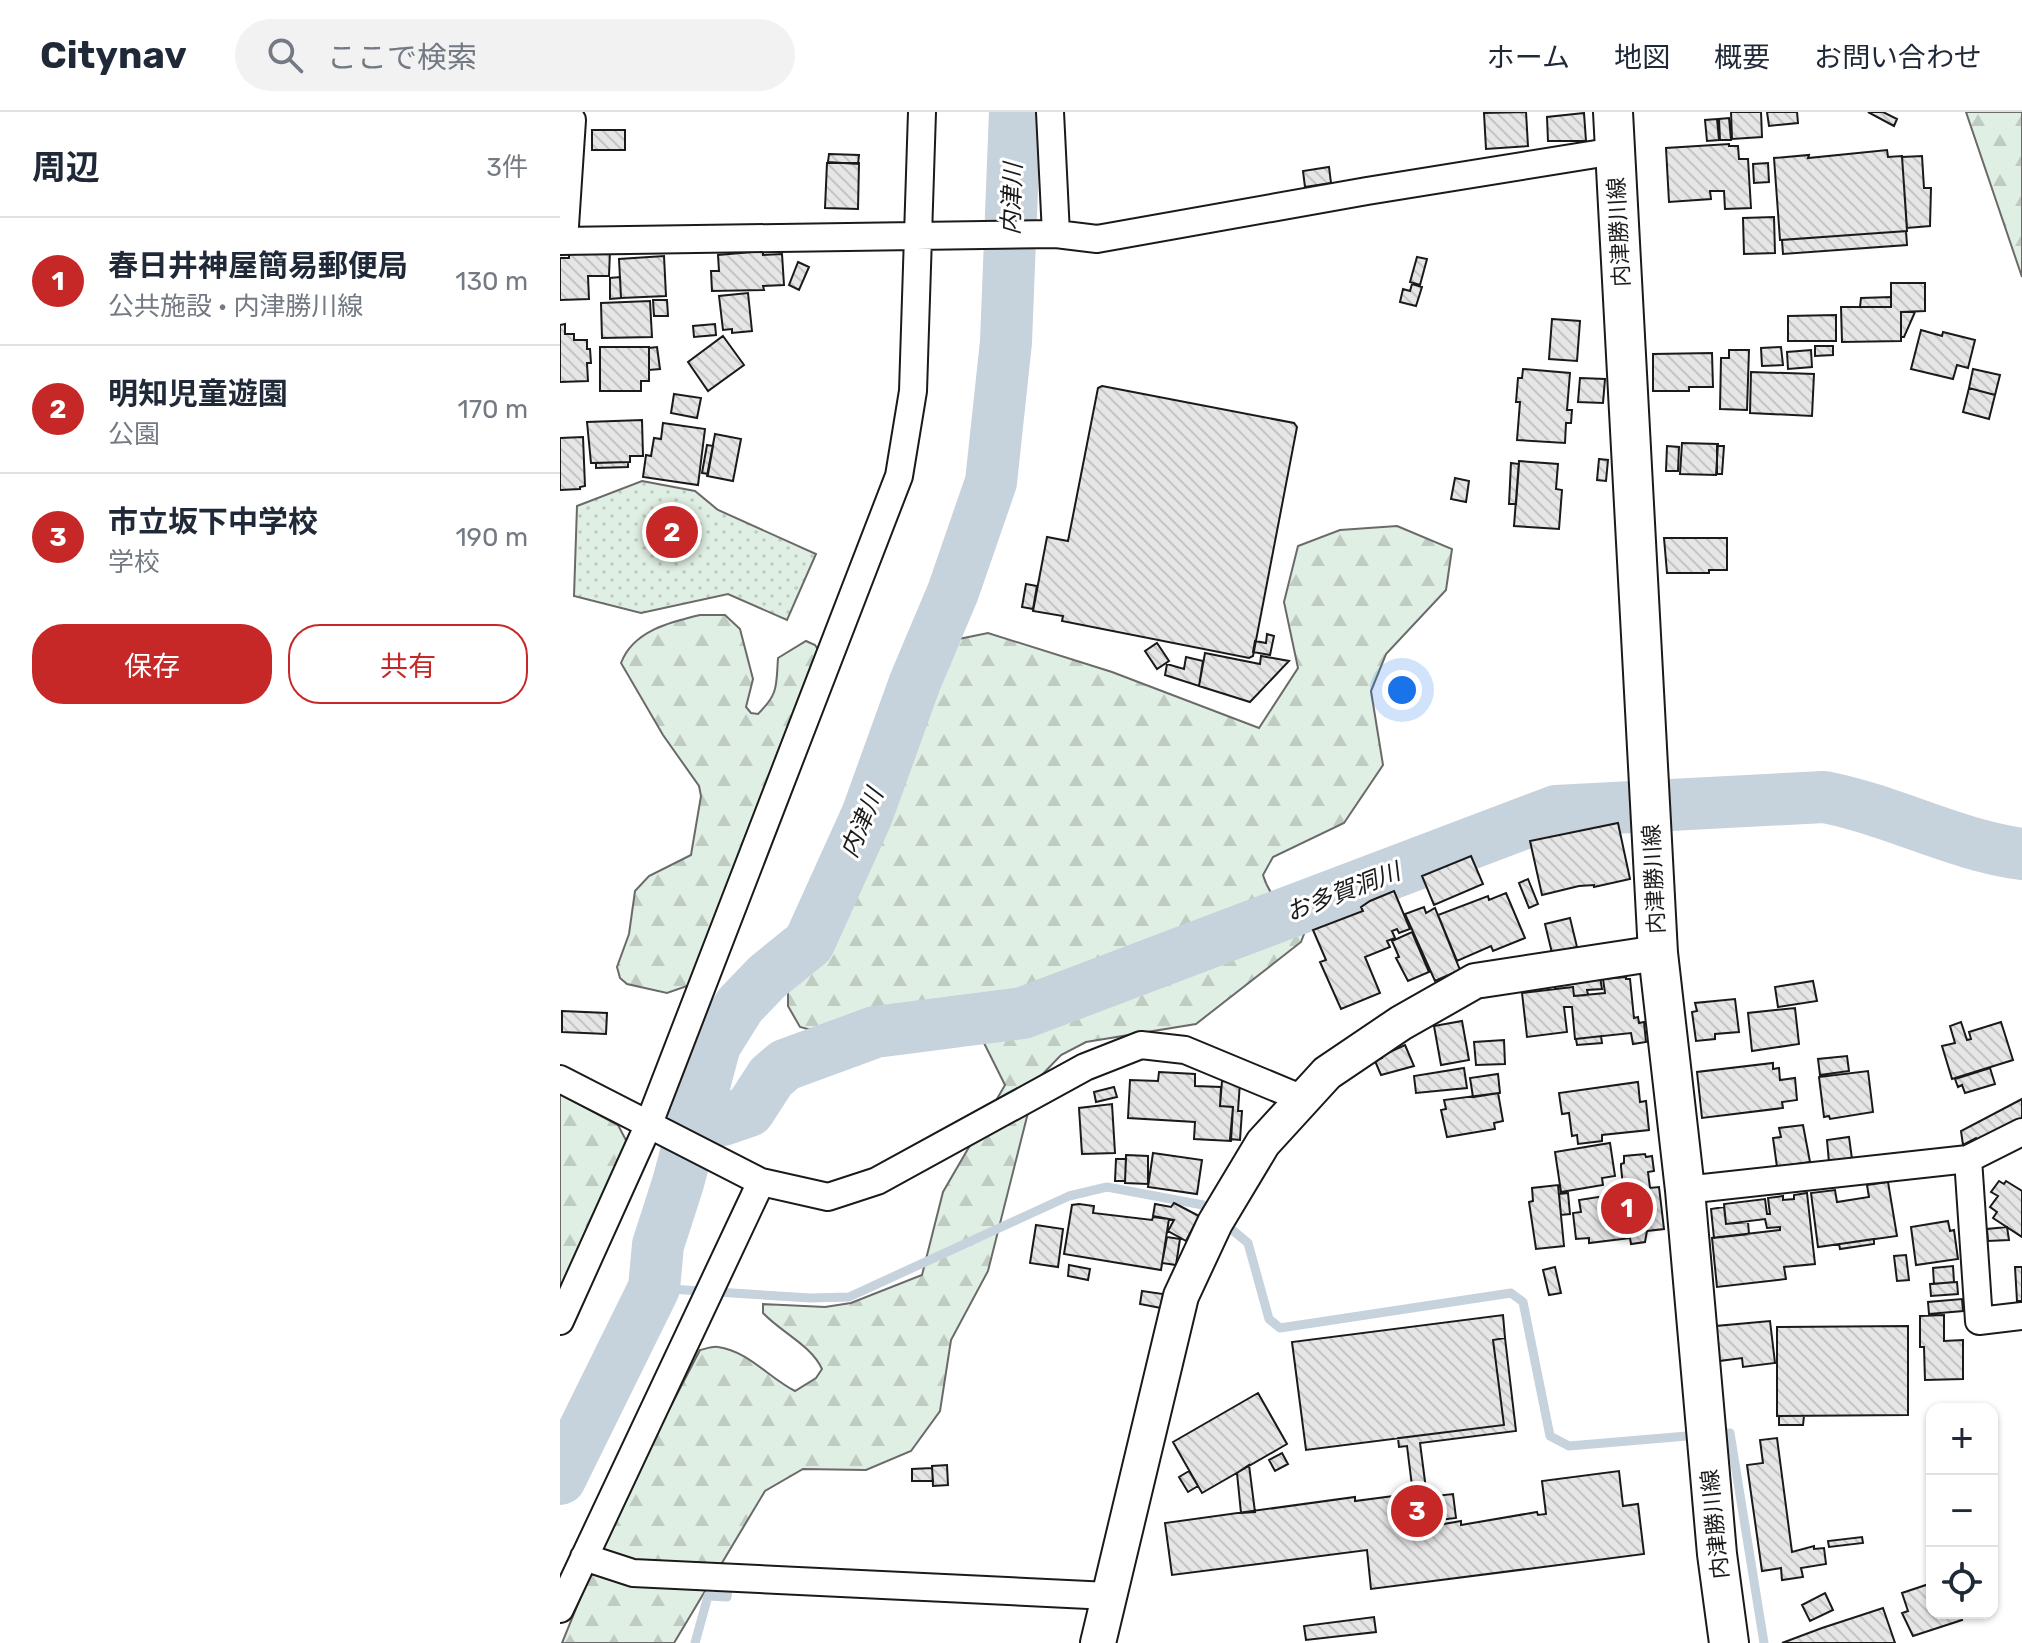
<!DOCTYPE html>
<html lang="ja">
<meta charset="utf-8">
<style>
:root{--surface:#fff;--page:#f2f2f3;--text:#1f2937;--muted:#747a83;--line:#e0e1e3;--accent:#c62828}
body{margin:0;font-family:Rubik,"Noto Sans JP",sans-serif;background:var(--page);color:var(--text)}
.controls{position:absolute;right:24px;bottom:24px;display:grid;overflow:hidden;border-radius:16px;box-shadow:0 2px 6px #0004}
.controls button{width:72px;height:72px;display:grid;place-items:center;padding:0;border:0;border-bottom:2px solid var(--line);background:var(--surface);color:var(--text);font:40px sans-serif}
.you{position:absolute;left:842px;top:578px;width:28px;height:28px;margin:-20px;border:6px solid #fff;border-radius:50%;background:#1a73e8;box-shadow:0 0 0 12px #1a73e833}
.badge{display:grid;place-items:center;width:52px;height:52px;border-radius:50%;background:var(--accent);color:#fff;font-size:26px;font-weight:700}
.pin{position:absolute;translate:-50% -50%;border:4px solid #fff;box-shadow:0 2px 8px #0006}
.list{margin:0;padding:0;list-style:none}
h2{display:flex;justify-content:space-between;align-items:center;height:104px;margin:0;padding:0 32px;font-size:34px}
h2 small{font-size:26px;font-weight:400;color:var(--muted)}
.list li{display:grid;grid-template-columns:52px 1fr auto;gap:24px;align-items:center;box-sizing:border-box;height:128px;padding:0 32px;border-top:2px solid var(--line)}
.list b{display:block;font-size:30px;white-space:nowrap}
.list p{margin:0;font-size:26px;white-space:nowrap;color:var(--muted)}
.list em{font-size:26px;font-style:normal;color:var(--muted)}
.actions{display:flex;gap:16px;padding:24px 32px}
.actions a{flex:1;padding:18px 0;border:2px solid var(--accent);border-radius:32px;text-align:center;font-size:28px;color:var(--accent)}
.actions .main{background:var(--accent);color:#fff}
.icon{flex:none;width:44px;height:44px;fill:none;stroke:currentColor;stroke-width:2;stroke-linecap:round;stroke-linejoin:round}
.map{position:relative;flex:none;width:1462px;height:1531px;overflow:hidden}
header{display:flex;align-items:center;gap:48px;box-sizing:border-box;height:112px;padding:0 40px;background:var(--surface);border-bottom:2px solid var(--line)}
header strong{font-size:38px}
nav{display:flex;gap:44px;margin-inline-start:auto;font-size:28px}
.search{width:560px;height:72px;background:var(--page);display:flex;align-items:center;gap:20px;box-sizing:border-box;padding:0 28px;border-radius:44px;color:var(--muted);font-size:30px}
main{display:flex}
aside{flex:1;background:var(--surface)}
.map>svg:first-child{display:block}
.forest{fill:url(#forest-firs);stroke:#6a6a6a;stroke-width:2}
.park{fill:url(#park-dots);stroke:#6a6a6a;stroke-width:2}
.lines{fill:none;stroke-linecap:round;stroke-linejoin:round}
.stream{stroke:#c6d2dc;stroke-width:9}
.river{stroke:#c6d2dc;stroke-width:52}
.building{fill:url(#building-back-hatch);stroke:#1a1a1a;stroke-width:2}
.minor-casing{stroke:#1a1a1a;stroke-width:30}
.tertiary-casing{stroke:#1a1a1a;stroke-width:38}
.secondary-casing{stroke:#1a1a1a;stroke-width:42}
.minor{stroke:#fff;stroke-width:26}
.tertiary{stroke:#fff;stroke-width:34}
.secondary{stroke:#fff;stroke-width:38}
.labels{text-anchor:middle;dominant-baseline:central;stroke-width:6;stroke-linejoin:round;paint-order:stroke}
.street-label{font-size:22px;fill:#1a1a1a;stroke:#fff}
.water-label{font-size:24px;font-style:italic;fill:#1a1a1a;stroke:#fff}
</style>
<header>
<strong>Citynav</strong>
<div class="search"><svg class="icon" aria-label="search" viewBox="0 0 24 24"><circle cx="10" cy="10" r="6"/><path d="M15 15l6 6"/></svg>ここで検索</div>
<nav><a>ホーム</a><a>地図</a><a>概要</a><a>お問い合わせ</a></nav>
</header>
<main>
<aside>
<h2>周辺<small>3件</small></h2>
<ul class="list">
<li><span class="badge">1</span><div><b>春日井神屋簡易郵便局</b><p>公共施設 · 内津勝川線</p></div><em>130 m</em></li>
<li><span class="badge">2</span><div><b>明知児童遊園</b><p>公園</p></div><em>170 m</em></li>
<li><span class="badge">3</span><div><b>市立坂下中学校</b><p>学校</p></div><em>190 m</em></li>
</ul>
<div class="actions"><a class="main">保存</a><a>共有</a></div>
</aside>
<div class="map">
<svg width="1462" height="1531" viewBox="0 0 1462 1531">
<defs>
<pattern id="forest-firs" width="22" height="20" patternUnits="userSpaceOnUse" patternTransform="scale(2)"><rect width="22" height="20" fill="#e0efe3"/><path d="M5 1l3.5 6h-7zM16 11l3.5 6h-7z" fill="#c0ccc2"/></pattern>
<pattern id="park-dots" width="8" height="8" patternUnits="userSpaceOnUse" patternTransform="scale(2)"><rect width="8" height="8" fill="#e0efe3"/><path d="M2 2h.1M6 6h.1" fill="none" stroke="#c0ccc2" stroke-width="1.8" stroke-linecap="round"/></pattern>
<pattern id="building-back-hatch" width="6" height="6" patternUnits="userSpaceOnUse" patternTransform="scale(2)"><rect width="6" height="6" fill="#e6e6e6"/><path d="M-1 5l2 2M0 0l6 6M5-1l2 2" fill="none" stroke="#c5c5c5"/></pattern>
</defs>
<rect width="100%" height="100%" fill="#fff"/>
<path class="forest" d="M1406,0H1462V165Z
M837,414L892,437L886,478L826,542L811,579L823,653L784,711L713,745L703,763C711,789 725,797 749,809L741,830L636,912L526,930L501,943L476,969L428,1159L391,1228L380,1299L351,1339L306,1358L243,1357L205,1379L114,1531H2L54,1403L140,1238C145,1237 153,1234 158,1235C188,1239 209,1266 235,1279L256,1266L262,1257C251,1233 222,1221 203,1201V1192L265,1195L291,1191L362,1163L383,1080L445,973L404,891L266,922L240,915L228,894V869L295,763L371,565L394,528L428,521L552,560L699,616L738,556L724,490L738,434L780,418Z
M140,503H165L180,517L193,567L186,595L191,601L198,602C219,581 216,574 218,546L246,529L255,533L263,545L130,873L107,881L67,872L60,866L57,855L69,822L75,779L89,764L131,743L141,684L139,674L103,623L61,551C73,519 110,510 140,503Z
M0,982L58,1013L68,1032L0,1182Z"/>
<path class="park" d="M82,369L135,379L158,398L256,442L227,508L168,482L81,501L14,484L17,394Z"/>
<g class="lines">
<path class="stream" d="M664,1111L688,1131L709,1207L720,1216L951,1181L963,1190L990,1324L1009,1334L1139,1323
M94,1176L250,1186L289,1185L509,1084L547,1075L643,1093L653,1101
M1154,1322L1170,1321L1204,1531
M0,1333L14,1339
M135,1531L148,1484L167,1485L169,1467"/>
<path class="river" d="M133,1010L163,1008L189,999L211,965L225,953L315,920L463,901L996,699L1264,685C1332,698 1394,733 1462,742
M0,1367L94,1176L98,1133L118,1071L155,933L180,893L207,865L249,831L307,703L355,570L393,480L431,370L446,230L455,0"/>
</g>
<path class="building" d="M966,0L968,34L926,37L924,1Z
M1171,0H1201L1202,25L1172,27Z
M1207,0H1237L1238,11L1209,14Z
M1308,0H1323L1337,7L1334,14Z
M1024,1L1026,29H988L987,5Z
M1169,6L1171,28H1160L1159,7Z
M1157,7L1159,28L1147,29L1145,8Z
M32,18H65V38H32Z
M1169,32V34H1178L1179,47H1188L1191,96L1165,97L1164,79H1150L1151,87L1109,90L1106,36Z
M1327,38L1328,45L1342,44L1347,119L1220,128L1214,46L1249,43L1248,46Z
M269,42L299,43L298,52L268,50Z
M1362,44L1364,76H1371L1370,114L1347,116L1342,45Z
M267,51H299L298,97L265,96Z
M1208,51L1209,70L1194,71L1193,52Z
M769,55L771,71L745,75L743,59Z
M1214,105L1215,141L1184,142L1183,106Z
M1346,119L1347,133L1223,142L1222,128Z
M50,138L49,164H28L29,187L0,188V146H9V139Z
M203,139V143L222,142L224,173L203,174L204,178L152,179L151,159H159L158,143Z
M104,144L106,184L61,186L59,147Z
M857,145L867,147L860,173L850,170Z
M238,150L249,155L239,178L229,173Z
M60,165L61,186L50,187V166Z
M1331,171H1365V199L1341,200V229L1282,230L1281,195H1331Z
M852,172L862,175L856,194L840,190L843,177L850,179Z
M188,181L192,219L172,221V217L163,218L159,184Z
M1331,185V195H1300L1301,186Z
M93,188H107L108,204H94Z
M90,189L92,225L42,226L41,191Z
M1341,200H1355L1344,225H1341Z
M1276,203V229H1228V204Z
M992,207L1020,209L1017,249L989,247Z
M5,212V222H14V228H27V237H30L31,251H27L28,269L0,270V213Z
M155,212L156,223L134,225L133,214Z
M1361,218L1382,224L1383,220L1415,228L1408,256L1397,253L1393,267L1351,257Z
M163,224L184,253L148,279L128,250Z
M1255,234H1273V243L1255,244Z
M40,235H89V269H81V279H40Z
M97,235L100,257L89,258V236Z
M1221,235L1223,253L1202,254L1201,236Z
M1169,238H1189L1187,298L1160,297L1161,246H1169Z
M1251,238L1252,255L1228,257L1227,240Z
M1152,241L1153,275H1129V279H1093V242Z
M963,257L1010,261L1007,298H1012L1011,311H1006L1005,331L957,328L960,290H956L958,266H962Z
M1413,257L1440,263L1435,283L1409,276Z
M1191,260L1254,262L1252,304L1190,301Z
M1020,266L1045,267L1043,291L1018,290Z
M542,274L734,311L737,315L693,544L689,546L502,509L503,504L473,499L487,425L508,429L538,276Z
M1409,276L1435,283L1429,307L1403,300Z
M114,282L141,286L137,306L111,301Z
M82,308L83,344H70V350L31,351L27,310Z
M103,311L145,317L138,373L83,365L86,343L91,344L94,326L101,327Z
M155,322L181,327L173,369L147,364Z
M23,325L25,374L20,375V377L0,378V326Z
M1122,331L1158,332L1156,363L1120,362Z
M147,333L153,334L148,362L142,361Z
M1107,334L1119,335L1118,359H1106Z
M1157,334H1164L1162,362H1157Z
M1039,347L1048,348L1046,369L1037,368Z
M959,349L998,352L996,377L1002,378L999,417L954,414Z
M68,350V355L36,356V351Z
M951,351L959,352L956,392H949Z
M895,366L909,369L906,390L891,387Z
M1104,426H1167V458H1149V461H1107Z
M466,472L477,474L473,497L462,495Z
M707,522L714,524L710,543L693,540L695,529L706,531Z
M597,531L609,549L597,557L585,539Z
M645,541L700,552L701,544L729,549L690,590L639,574Z
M626,545L643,549L639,574L605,563L607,552L624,557Z
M1058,711L1070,767L1034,775V773L1019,774L982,783L970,729Z
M911,744L923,772L874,793L862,764Z
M968,767L978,792L969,796L959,771Z
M834,779L850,817L839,821L837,817L832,819L835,826L827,829L830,835L805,845L820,881L781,897L760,850L766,848L753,818L803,799L801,795L810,789Z
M946,781L965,826L933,839L931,834L897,849L878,803L928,784L929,788Z
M864,795L866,801L875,796L900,858L875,869L845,802Z
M1010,806L1017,835L992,841L985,812Z
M852,820L869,860L848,869L836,846L839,845L832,829Z
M1040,865L1042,877L1027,878L1028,883L1014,884L1013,875L995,877L994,871Z
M1066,865V867H1070L1074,906L1078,905L1079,911L1084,910L1086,930L1073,932L1071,921L1015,927L1012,895H1004L1007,920L967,925L962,881L1013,875L1014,884L1045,881L1043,867Z
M1253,869L1257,889L1218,895L1215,875Z
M1175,887L1179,920L1155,922V927L1136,929L1132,900L1137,899L1135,891Z
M1235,896L1239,932L1192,939L1188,901Z
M2,899L47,901L46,922L2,920Z
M902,909L909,948L881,953L874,914Z
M1401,910L1407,928L1411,927L1409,920L1441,910L1453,948L1392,967L1382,934L1395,931L1390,914Z
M1041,924L1042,931L1017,933L1016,927Z
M944,928L945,952L916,953L914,930Z
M845,933L854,954L821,963L815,949L822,946L821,944Z
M1287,944L1289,959L1260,963L1258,947Z
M1213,951V957L1219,956L1220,968L1235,966L1237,988L1222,990L1223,996L1142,1006L1137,960Z
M904,956L907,976L856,981L854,964Z
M1430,956L1435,972L1405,981L1402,973L1398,975L1395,967Z
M1308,959L1313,1000L1270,1007L1269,1004L1264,1005L1259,965Z
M599,960L635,962V974L661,975L660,994L673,995L671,1029L634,1027L635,1010L568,1006L570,968L598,969Z
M938,962L940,981L913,985L910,966Z
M662,969L680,970L678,999H682L680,1028L670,1027L673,995L660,994Z
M1078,970L1080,990L1086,989L1089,1018L1042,1023V1029L1018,1032L1017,1023L1012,1024L1009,1001L1002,1002L999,981Z
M554,975L557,985L536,990L534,980Z
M938,981L943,1009L934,1011L935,1017L887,1025L881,998L886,997L884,988Z
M1462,987V1009L1419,1031L1416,1026L1403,1033L1401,1019Z
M552,992L555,1041L522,1042L519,996Z
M1243,1013L1250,1050L1217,1055L1213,1026L1221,1025L1219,1016Z
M1289,1025L1292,1047L1269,1050L1267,1028Z
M1050,1031L1055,1064L1042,1066L1043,1073L1001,1080L995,1040Z
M593,1041L642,1048L637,1082L588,1075Z
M1085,1042L1086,1045L1092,1044L1094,1059L1088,1060L1090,1076L1099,1075L1104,1117L1087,1119L1085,1130L1071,1132L1070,1126L1029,1131V1126L1016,1127L1013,1101L1021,1100L1019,1088L1058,1082V1077L1063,1074L1061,1055V1052L1064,1051V1044Z
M566,1043L588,1044V1072L565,1071Z
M556,1047H566L565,1069H555Z
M1439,1069L1444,1072L1446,1069L1462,1079V1125L1433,1106L1437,1100L1430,1095L1438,1084L1431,1080Z
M1328,1070L1337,1124L1258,1135L1251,1081L1275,1078L1277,1090L1309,1085L1307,1073Z
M998,1073L1004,1134L976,1137L969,1090L973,1089L972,1076Z
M1008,1081L1010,1102L1001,1103L999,1082Z
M1247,1081L1255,1152L1224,1155L1226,1167L1157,1175L1152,1126L1220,1118V1115L1207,1116L1205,1107L1166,1112L1164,1092L1205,1087L1207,1102H1210L1208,1086L1223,1084V1088L1234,1087V1083Z
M614,1091L639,1104L626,1129L608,1119L614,1108L593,1104L595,1092L611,1095Z
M519,1092L534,1094L533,1101L592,1108L593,1105L609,1107L601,1158L504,1142L512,1093Z
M1164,1095L1166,1112L1188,1110L1189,1122L1154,1126L1151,1097Z
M1388,1109L1390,1119L1394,1118L1398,1147L1356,1153L1351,1115Z
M476,1113L503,1117L498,1155L470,1151Z
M1447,1115L1449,1128L1428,1129L1427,1117Z
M607,1125L620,1127L616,1153L602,1151Z
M1314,1127V1132L1280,1137L1279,1132Z
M1346,1143L1349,1168L1337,1169L1334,1144Z
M509,1153L530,1157L528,1168L508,1164Z
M1393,1154L1394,1170L1374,1172L1373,1156Z
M995,1155L1001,1181L989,1183L983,1158Z
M1455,1155H1462V1189H1457Z
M1397,1170L1398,1182L1371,1184L1370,1172Z
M582,1179L603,1182L601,1196L580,1192Z
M1402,1187L1403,1199L1369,1202L1368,1190Z
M943,1203L945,1226L933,1228L944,1313L746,1338L732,1230Z
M1384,1203V1229L1403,1228V1267L1365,1268L1364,1235H1360V1204Z
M1210,1209L1215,1251L1183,1255L1182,1246L1159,1249L1156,1214Z
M1348,1214V1303L1217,1304V1215Z
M945,1226L956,1319L860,1331L867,1385L893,1382L896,1406L871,1409V1415L861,1416L856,1381L853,1382L847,1334L839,1335L838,1326L944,1313L933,1228Z
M698,1281L727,1332L642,1381L613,1330Z
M1219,1304H1244L1243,1313H1219Z
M1217,1326L1232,1440L1254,1434V1437L1264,1436L1266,1452L1241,1456L1243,1465L1222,1468L1221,1456L1202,1459L1187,1353L1203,1351L1200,1328Z
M722,1341L728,1352L715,1359L709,1348Z
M387,1353L388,1373L373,1374L372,1354Z
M689,1353L695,1400L681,1401L677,1361Z
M372,1356L373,1369H352V1357Z
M629,1359L638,1374L628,1380L619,1365Z
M1059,1359L1063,1394L1078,1392L1084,1442L811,1477L807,1438L612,1463L605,1411L795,1385V1389L856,1381L861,1416L901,1409V1413L977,1400L978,1403L986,1402L982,1369Z
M1302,1425L1303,1431L1269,1435L1268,1429Z
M1372,1471V1501H1400L1402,1508L1353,1524L1342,1501L1348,1499L1342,1481Z
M1265,1481L1273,1498L1250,1509L1242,1493Z
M1323,1496L1335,1531H1222L1262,1516Z
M814,1505L816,1520L746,1528L744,1514Z"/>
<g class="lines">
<g class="minor-casing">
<path id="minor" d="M490,0L496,122
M0,7L12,8L4,129
M0,129L496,122L537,127L807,79L1055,39
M0,967L201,1070L268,1085L317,1069L525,955L581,933L625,938L743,987
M1408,1047L1462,1020
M1125,1078L1408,1047L1419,1209L1462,1204
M0,1209L88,1014L339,364L353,279L362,0
M24,1445L73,1461L549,1484
M0,1497L201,1070"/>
</g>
<g class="tertiary-casing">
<path id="tertiary" d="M538,1531L621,1184L655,1111L703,1031L767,961L841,911L915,869L1098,841"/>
</g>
<g class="secondary-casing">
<path id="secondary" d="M1053,0L1098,841L1125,1078L1157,1442L1169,1531"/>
</g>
<use href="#minor" class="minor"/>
<use href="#tertiary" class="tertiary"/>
<use href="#secondary" class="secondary"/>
</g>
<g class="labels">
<g class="street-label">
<text transform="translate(1059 120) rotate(-93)">内津勝川線</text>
<text transform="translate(1094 767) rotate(-93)">内津勝川線</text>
<text transform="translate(1155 1412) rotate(-96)">内津勝川線</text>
</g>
<g class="water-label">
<text transform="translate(452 87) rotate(-88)">内津川</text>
<text transform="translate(302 711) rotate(-67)">内津川</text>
<text transform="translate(783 780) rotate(-21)">お多賀洞川</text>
</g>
</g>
</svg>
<div class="controls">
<button>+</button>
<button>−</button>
<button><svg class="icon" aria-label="locate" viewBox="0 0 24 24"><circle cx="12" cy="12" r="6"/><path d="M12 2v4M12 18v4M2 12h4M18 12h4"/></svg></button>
</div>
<div class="you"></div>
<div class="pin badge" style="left:1067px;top:1096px">1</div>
<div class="pin badge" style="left:112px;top:420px">2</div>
<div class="pin badge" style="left:857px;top:1399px">3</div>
</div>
</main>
